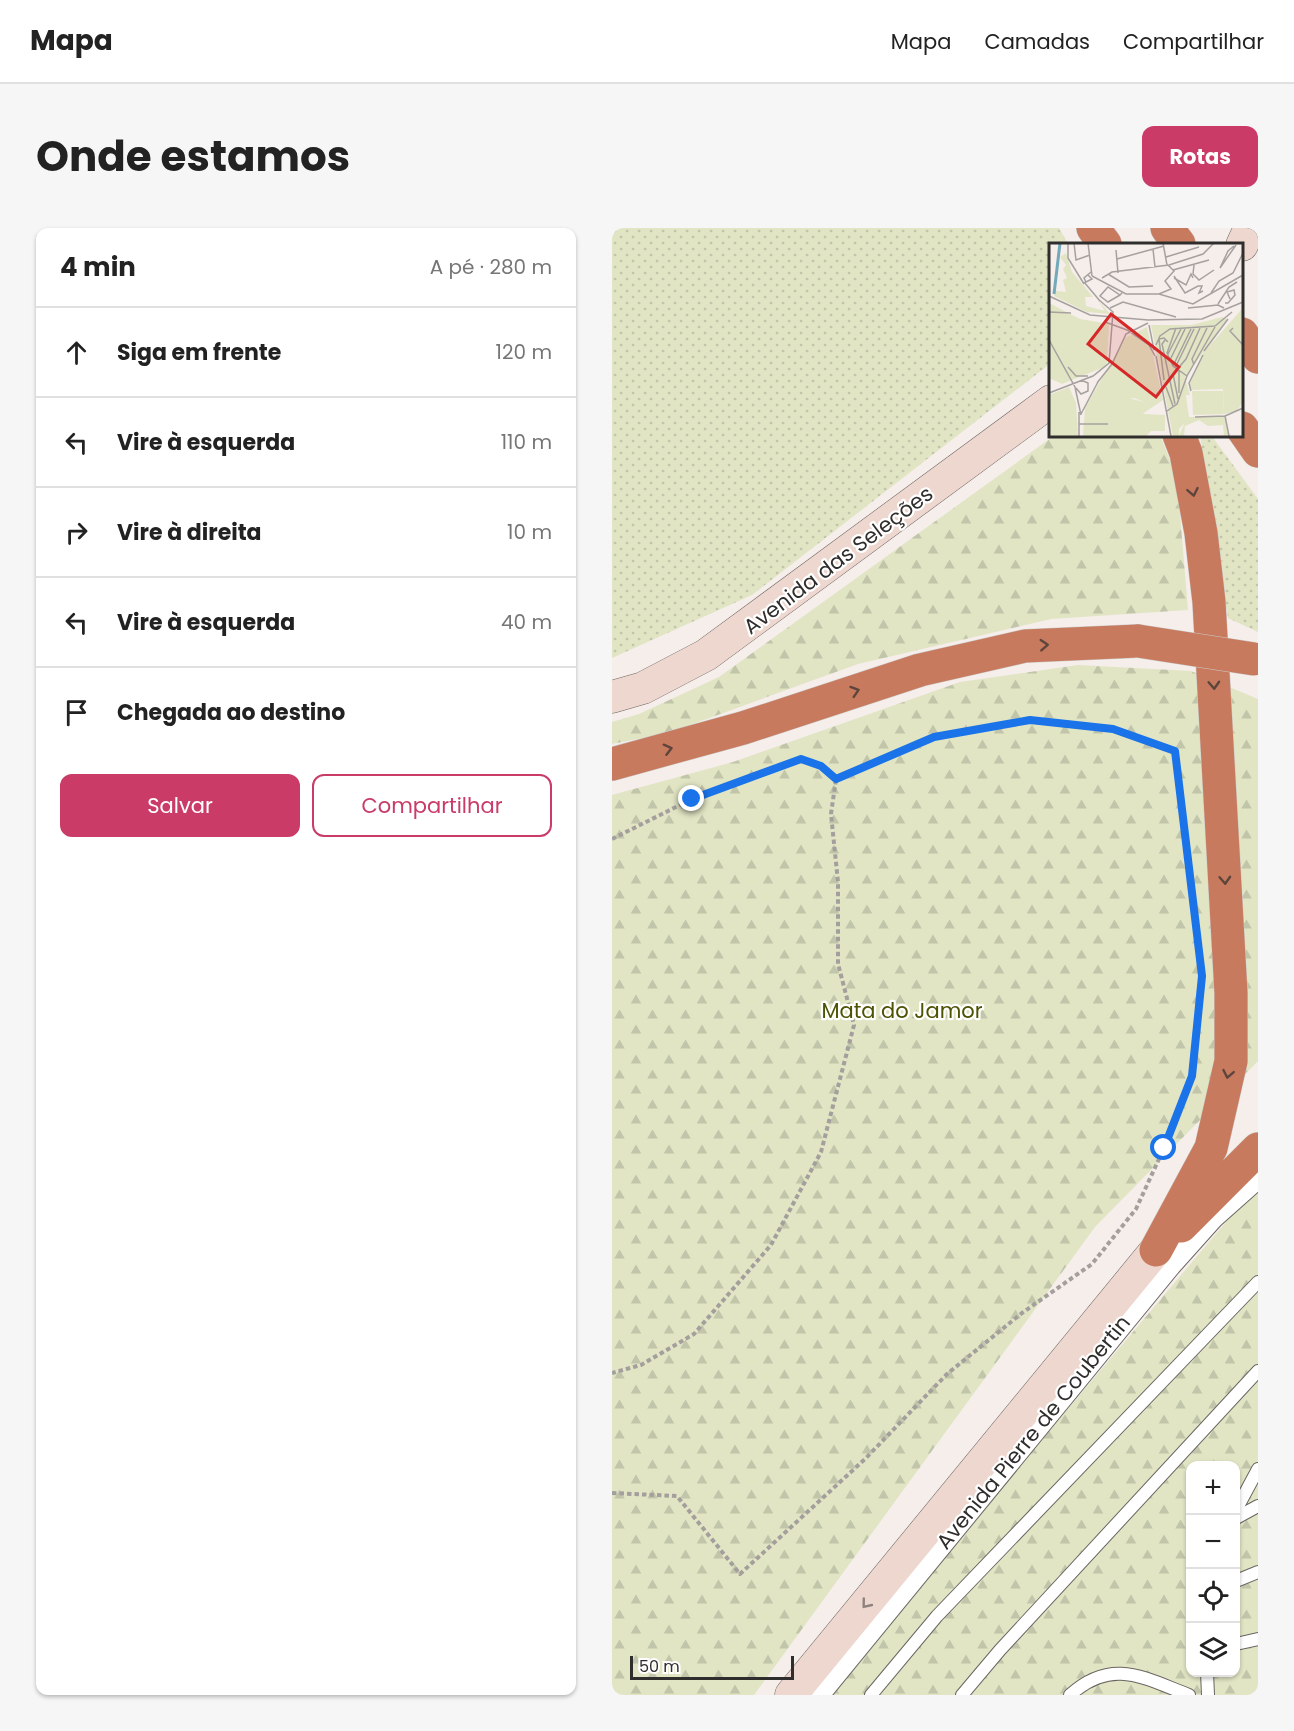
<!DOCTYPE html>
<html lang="pt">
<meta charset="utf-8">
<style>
:root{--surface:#fff;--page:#f6f6f6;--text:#222;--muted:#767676;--line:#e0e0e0;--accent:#ca3c67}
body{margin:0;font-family:Poppins,sans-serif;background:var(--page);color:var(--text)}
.controls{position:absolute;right:18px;bottom:18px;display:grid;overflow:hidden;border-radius:12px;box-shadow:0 2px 4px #0004}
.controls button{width:54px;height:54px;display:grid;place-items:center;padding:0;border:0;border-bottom:2px solid var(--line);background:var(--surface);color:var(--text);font:30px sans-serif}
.scale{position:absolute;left:18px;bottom:15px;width:164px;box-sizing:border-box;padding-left:6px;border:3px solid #302e2c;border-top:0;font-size:16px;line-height:21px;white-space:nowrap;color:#302e2c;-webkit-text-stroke:4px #fff;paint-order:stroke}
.stop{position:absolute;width:18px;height:18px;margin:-14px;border:4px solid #1a73e8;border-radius:50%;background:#fff}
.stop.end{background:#1a73e8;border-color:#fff;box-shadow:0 2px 6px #0008}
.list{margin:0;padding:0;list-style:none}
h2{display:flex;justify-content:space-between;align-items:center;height:78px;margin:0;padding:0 24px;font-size:26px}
h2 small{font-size:20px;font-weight:400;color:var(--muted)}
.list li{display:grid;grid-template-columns:39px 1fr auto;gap:18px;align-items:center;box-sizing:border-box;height:90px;padding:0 24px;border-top:2px solid var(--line)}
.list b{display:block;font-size:22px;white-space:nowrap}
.list em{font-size:20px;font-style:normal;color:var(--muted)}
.actions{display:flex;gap:12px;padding:18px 24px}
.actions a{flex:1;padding:14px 0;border:2px solid var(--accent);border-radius:12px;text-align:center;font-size:21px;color:var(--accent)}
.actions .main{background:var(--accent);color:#fff}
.icon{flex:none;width:33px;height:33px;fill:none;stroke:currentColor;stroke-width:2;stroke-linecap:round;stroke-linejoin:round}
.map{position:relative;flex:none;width:646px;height:1467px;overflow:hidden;border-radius:12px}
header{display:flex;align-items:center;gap:36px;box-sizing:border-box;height:84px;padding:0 30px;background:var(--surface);border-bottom:2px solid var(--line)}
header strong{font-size:28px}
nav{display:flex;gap:33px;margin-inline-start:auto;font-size:21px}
.intro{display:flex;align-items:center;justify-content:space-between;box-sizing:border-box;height:144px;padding:0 36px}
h1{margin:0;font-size:42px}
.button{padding:15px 27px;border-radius:12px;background:var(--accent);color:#fff;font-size:21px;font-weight:700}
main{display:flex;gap:36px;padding:0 36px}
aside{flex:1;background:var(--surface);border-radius:12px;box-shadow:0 2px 4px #0004}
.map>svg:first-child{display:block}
.grass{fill:url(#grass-dots)}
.forest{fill:url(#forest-firs);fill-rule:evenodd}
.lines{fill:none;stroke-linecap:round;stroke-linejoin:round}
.lane-casing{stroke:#6b6562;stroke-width:14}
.street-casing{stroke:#6b6562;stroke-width:24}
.secondary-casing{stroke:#6b6562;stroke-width:33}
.highway-casing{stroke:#cdcdcc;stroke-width:34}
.path{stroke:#a49f9c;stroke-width:4;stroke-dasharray:4.5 3;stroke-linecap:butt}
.lane{stroke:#fff;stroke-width:12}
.street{stroke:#fff;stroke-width:22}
.secondary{stroke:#eed7cf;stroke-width:32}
.highway{stroke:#c87a5e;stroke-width:33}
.highway-bridge-casing{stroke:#cdcdcc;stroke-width:34;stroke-linecap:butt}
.highway-bridge{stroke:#c87a5e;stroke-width:33}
.oneway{stroke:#5e453b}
.oneway2{stroke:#8f827e}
.route{stroke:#1a73e8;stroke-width:8}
.labels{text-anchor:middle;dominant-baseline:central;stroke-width:4.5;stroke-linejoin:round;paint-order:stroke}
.street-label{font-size:21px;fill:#302e2c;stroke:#fff}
.park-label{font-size:21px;fill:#4e5203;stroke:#fff}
.inset-river{fill:none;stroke:#72aaba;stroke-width:3}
.inset-road{fill:none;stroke:#a6a19f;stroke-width:1.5}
.view{fill:#d62828;fill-opacity:0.15;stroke:#d62828;stroke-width:3}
.inset-edge{fill:none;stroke:#302e2c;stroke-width:3}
</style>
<header>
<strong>Mapa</strong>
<nav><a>Mapa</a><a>Camadas</a><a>Compartilhar</a></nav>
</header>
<div class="intro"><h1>Onde estamos</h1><a class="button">Rotas</a></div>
<main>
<aside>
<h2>4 min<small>A pé · 280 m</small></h2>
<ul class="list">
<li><svg class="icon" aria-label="ahead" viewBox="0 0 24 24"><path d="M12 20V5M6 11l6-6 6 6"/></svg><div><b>Siga em frente</b></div><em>120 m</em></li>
<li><svg class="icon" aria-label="left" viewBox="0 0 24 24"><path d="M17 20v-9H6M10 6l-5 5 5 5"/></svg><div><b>Vire à esquerda</b></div><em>110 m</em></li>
<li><svg class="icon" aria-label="right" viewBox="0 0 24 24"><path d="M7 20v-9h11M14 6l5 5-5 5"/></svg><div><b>Vire à direita</b></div><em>10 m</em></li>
<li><svg class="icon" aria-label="left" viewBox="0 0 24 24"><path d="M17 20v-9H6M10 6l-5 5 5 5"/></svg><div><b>Vire à esquerda</b></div><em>40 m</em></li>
<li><svg class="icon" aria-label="arrive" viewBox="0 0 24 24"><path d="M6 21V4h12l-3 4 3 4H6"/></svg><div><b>Chegada ao destino</b></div></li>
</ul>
<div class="actions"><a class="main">Salvar</a><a>Compartilhar</a></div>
</aside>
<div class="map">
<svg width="646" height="1467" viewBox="0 0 646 1467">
<defs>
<pattern id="grass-dots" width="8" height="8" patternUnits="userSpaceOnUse" patternTransform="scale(1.5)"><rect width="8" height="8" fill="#e1e5c4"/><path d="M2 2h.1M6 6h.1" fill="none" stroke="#c1c5a9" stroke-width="1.8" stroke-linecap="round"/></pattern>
<pattern id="forest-firs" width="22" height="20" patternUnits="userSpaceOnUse" patternTransform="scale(1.5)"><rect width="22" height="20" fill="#e1e5c4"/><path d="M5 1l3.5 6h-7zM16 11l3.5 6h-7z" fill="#c1c5a9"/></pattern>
</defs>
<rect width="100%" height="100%" fill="#f5eeeb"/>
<path class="grass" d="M0,0H447L456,16H439V135L140,367L0,430Z
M588,207H599L646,271V404L616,390Z"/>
<path class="forest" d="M443,207H548L565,250L576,382L439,391L246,436L56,505L0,516V494L27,486L107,449Z
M466,437L579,443L646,471V833L483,999L142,1467H0V567L121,534L348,454Z
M646,956V1467H214ZM578,1238H624V1444H578Z"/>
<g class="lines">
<g class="lane-casing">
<path id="lane" d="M624,1282L646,1241
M624,1290L646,1278
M624,1353L646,1344
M624,1416L646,1411
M595,1444L596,1467
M259,1467L325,1388L646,1054
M350,1467L388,1422L646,1143
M458,1467C500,1429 532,1450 577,1467"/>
</g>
<g class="street-casing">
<path id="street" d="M206,1467L558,1037L601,989L646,949"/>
</g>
<g class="secondary-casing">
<path id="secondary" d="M630,17L638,0
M0,469L31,460L94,427L439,173
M179,1467L544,1022"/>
</g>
<g class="highway-casing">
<path id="highway" d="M481,0L493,16
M555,0L567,16
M630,106L646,129
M630,200L646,223
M0,536L131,500L308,442L413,418L526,413
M569,998L646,921
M544,1022L599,920L619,833V765L597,374L589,305L574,225L567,207"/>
</g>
<path class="path" d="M224,551L322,509L419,492L501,501L563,523L587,726
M0,611L80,571L189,531L209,538L224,551L219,586L226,654V736L242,797L209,924L159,1017L82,1106L29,1137L0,1145
M0,1265L65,1268L128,1346L253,1231L335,1146L410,1085L480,1036L524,981L552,920L580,848L589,754"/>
<use href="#lane" class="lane"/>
<use href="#street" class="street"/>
<use href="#secondary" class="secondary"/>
<use href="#highway" class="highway"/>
<g class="highway-bridge-casing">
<path id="highway-bridge" d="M526,413L642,431"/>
</g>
<use href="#highway-bridge" class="highway-bridge"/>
</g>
<defs><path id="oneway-chevron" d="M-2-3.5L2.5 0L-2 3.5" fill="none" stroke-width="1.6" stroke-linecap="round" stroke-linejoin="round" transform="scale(1.5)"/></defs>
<g class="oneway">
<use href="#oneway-chevron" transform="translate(581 264) rotate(79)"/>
<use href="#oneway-chevron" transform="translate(432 417) rotate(-3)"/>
<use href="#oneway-chevron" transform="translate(602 457) rotate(87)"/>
<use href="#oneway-chevron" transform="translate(243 463) rotate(-18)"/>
<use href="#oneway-chevron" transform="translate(56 521) rotate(-15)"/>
<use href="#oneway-chevron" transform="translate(613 652) rotate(87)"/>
<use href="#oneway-chevron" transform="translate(616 846) rotate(101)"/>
</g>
<use class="oneway2" href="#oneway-chevron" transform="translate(254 1376) rotate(129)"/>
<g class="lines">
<path class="route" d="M80,571L189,531L209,538L224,551L322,509L418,492L501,501L563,523L590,748L580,848L552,920"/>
</g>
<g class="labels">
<g class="street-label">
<text transform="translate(226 332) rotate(-37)">Avenida das Seleções</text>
<text transform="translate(421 1204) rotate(-51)">Avenida Pierre de Coubertin</text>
</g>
<g class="park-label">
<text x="290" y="782">Mata do Jamor</text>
</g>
</g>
<g transform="translate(437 15)">
<rect width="194" height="194" fill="#f5eeeb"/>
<path d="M17,10L23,29L44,54H36L37,63L56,68L48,56L61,71L38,69L5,53L7,48L17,49L14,37L18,35L14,26L17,22L11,14ZM0,60L31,76L60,81L58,120L53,125L13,141L0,135ZM193,66V160L188,168L175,171L174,146L143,147L140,140L154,110ZM138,174H177L180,193H175L174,182L159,183L150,177L136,183L135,193H130Z" fill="#e1e5c4"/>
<path d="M173,74L178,76L136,135L141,152H137L140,175L130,186V193H124L102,82H143ZM98,84L114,157L93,171L99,164L96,159L85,155L74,157L63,171L65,193H34L36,165L76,95Z" fill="#e1e5c4"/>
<path d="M20,144L27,160L29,193H0V152ZM143,148H174L175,171L144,172ZM78,155L96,159L99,164L94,171L116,172V188H102L97,193H65L60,184L63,171L70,159Z" fill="#e1e5c4"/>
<path class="inset-river" d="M5,51L11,0"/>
<path class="inset-road" d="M19,0V15L35,41M25,0L27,17L41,12M39,0L43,33M114,0L118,22M185,3L179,8L171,25L187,2M104,6L106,24M67,7L69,30M117,14L150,4M68,16L115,3M145,22L144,31L150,37L165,27M124,27L160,17M59,31L80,44L104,43M39,32L43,36L37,39L35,35L42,29M43,33L77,51H110L144,61L194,32M125,33L136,50L149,43H153L150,50L154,48M53,35L63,29L120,22L154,11L165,0M125,35L137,42L142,31L144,35M35,39L51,58M162,50L170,38L184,30L194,10M110,51L122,46L116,38L125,28L119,22M71,52L59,59L51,53L59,44L71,52L73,50M0,53L41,72L99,77L153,76L194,59M176,60H179L186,52L185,47L178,49L181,56M169,61L180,44L188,39M61,65L74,59L127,74M139,65L169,62L175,65M0,69L22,70M56,79L78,87L100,102L106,113M100,82L105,107M166,83L183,69M127,85L118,110L124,123L138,133M184,85L181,88L194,102M117,96L113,101L126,161M0,97L26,144L32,172M107,102L111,93L121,86L166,83M155,108L179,76M119,111L132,86M107,113L122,193M121,117L136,86M145,122L143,116L158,85M124,123L142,86M19,124L27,133H39M126,125L145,86M130,128V150M115,137L110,96L115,95L119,99M48,140L63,121L77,91L99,80M117,144L124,163M27,145L32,151L39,148V140L32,137M142,148L140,140L154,112M0,150L44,133L60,120L64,69L49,56M129,156L124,131L137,116L151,85M118,168L128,161L138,133L166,84M30,169V193M32,171L50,137M146,174L176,173M30,181H59M180,193L176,173L194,165"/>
<path class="view" d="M62,71L130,124L107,154L39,101Z"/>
<rect width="194" height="194" class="inset-edge"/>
</g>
</svg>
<div class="controls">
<button>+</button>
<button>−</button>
<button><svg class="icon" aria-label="locate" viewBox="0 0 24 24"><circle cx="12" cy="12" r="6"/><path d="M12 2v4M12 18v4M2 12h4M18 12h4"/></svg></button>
<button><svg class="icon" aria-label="layers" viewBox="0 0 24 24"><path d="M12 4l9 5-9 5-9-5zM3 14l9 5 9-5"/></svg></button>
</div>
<div class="scale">50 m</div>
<div class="stop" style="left:552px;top:920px"></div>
<div class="stop end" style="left:80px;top:571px"></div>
</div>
</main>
